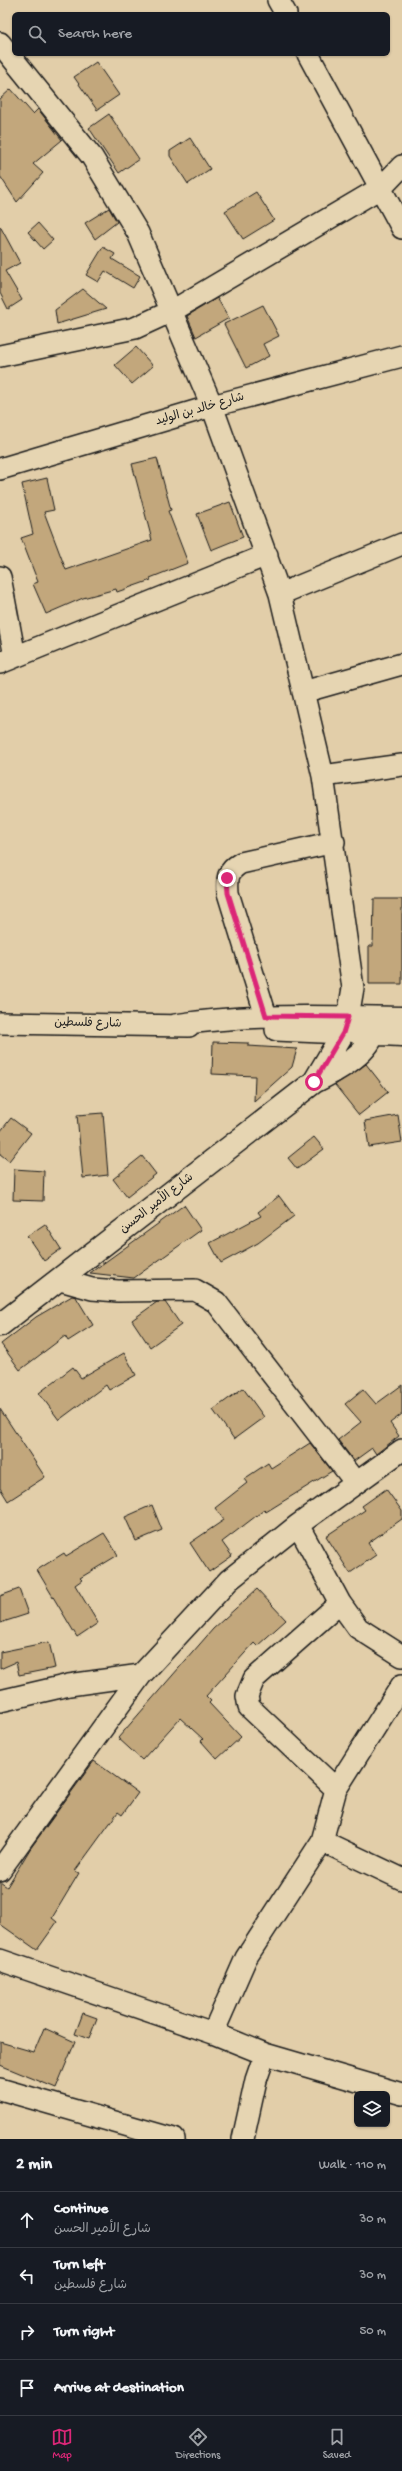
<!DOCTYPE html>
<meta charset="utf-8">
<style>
:root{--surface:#171b24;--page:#242831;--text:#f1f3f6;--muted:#9ea1a6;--line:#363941;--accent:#db2777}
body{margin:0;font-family:"Gochi Hand","Playpen Sans Arabic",sans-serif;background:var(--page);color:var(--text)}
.controls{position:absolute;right:12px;bottom:12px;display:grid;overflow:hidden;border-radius:6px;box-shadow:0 1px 3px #0004}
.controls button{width:36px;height:36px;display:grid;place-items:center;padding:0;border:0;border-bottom:1px solid var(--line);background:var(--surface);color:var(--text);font:20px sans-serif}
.stop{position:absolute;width:12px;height:12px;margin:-9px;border:3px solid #db2777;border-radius:50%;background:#fff}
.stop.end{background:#db2777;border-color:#fff;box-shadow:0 1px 4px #0008}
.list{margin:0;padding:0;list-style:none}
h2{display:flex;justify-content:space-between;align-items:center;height:52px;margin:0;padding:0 16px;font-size:17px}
h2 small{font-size:13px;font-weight:400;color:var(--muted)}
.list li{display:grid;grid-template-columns:26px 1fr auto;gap:12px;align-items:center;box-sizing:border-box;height:56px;padding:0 16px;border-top:1px solid var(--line)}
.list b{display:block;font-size:15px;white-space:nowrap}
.list p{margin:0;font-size:13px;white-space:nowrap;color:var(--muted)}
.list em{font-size:13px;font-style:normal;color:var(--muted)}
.icon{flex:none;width:22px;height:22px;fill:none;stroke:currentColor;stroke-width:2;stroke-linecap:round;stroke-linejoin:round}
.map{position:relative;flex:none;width:402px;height:2139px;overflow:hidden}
.search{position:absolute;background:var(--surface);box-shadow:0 1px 3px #0004;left:12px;right:12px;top:12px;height:44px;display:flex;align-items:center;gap:10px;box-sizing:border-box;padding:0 14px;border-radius:6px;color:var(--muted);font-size:15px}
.sheet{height:276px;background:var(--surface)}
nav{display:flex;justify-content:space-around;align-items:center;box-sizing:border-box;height:56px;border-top:1px solid var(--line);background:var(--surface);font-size:11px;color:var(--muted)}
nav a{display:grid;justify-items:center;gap:2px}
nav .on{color:var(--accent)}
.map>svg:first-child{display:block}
.building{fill:#c2a77c;stroke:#1c1c1c}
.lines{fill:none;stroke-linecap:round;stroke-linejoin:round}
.minor-casing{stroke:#1c1c1c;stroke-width:24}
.major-casing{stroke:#1c1c1c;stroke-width:25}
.minor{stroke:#e6d5b2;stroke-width:21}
.major{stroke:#e6d5b2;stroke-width:22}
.route{stroke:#db2777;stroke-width:5}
.labels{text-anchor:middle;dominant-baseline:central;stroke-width:3;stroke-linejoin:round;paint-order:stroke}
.street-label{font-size:12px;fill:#1c1c1c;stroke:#e6d5b2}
</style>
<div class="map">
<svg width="402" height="2139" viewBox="0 0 402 2139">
<rect width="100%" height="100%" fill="#e2cea9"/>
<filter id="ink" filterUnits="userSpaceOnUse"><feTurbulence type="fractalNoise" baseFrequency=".025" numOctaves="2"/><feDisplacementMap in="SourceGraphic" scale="8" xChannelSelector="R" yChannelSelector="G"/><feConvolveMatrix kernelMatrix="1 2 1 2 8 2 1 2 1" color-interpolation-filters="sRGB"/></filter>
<g filter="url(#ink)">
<path class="building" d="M96,62L119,95L97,110L74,77Z
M11,89L33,114L38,109L62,140L33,164L43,173L17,202L0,176V99Z
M109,114L139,159L119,173L89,128Z
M190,138L210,169L188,184L170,156V151Z
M256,192L274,220L243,239L225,211Z
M109,208L117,222L95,239L85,223Z
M38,223L53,240L43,249L28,232Z
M0,226L20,263L5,271L22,300L8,309L0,293Z
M103,247L115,254L112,259L140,276L133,288L105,271L98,282L86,275Z
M83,289L106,309L57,324L55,310Z
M217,298L229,318L196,337L187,316Z
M263,305L279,336L263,344L269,356L246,368L224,324Z
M136,347L153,366L132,384L115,365Z
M157,458L171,510L168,511L188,563L150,578L151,580L117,592L116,589L83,598L46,614L33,584L38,582L21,538L33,534L22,484L47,478L54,510L44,512L66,570L152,540L132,464Z
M230,502L243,537L211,550L197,514Z
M374,899H402V984H369V946H373Z
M213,1042L248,1043V1046L297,1049L292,1067L254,1101L255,1076L212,1074Z
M366,1064L388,1092L359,1115L335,1085Z
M103,1113L108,1175L83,1178L77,1115Z
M398,1115L402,1142L369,1147L365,1121Z
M11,1118L31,1133L9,1161L0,1154V1132Z
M314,1137L324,1149L297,1169L288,1158Z
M142,1156L156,1174L127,1197L113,1179Z
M14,1169L44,1171L43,1201L13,1200Z
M279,1196L294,1216L258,1243L221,1263L210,1243L261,1216L258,1212Z
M184,1205L201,1230L134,1278L90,1273Z
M45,1224L61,1249L44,1261L27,1236Z
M72,1296L76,1297L93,1325L68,1341L65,1336L20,1370L1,1344L36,1317Z
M157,1302H165L181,1325L150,1347L132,1320Z
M124,1353L136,1375L109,1390L106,1385L59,1420L39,1393L73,1367L81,1378Z
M402,1385V1414L390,1423L399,1436L376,1454L372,1448L354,1461L338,1440L361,1422L345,1404L363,1389L376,1404Z
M243,1388L264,1417L234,1439L213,1410Z
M0,1409L45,1477L8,1501L0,1488Z
M310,1443L332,1471L266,1512L264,1510L222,1542L232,1556L209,1572L190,1543L224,1520L215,1508L247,1483L244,1479L268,1463L271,1468Z
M386,1489L402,1511V1519L368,1543L376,1555L350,1573L326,1536L365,1510L362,1506Z
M152,1505L162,1530L136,1541L125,1517Z
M104,1533L118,1555L80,1578L82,1580L75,1585L98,1623L77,1637L37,1570L64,1553L66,1556Z
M19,1589L28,1614L0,1623V1596Z
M257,1589L286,1620L257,1646L254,1643L206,1696L211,1701L209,1703L241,1737L217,1759L201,1741L203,1739L180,1718L142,1760L118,1738L213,1629Z
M49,1642L55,1668L19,1675L16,1662L0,1669V1652Z
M94,1761L138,1793L122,1815L118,1812L75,1871L79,1873L52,1918L57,1922L37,1950L0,1924V1882L7,1887L30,1849Z
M83,2013L97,2018L89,2039L75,2034Z
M44,2028L75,2042L56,2088L0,2065V2042L34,2052Z"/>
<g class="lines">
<g class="minor-casing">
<path id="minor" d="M278,0L286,14
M0,43L92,157L138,233L212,406L280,594L323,776L353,988L348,1017C290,1016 233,1016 175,1025
M308,54L402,228
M0,356L135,328L172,311L382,187L402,166
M0,469L212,406L402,356
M0,577L15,657
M280,594L402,544
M0,663L267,555
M303,692L402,664
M323,776L402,765
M266,1016L228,893C227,878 227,871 241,863L334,842
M0,1023L189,1026
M276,1030L343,1033
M60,1280L92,1289L118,1291L195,1290L216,1302L356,1483
M298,1525L340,1603L358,1628L402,1656
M0,1701L69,1685L141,1675
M336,1789L402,1685
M322,1841L402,1879
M0,1870L141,1675L229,1580L298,1525L402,1450
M0,1960L213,2033L246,1958L322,1841L336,1789L249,1707L247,1696L254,1679L340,1603
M213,2033L265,2054L402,2094
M0,2089L174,2139
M243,2139L256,2080L265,2054"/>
</g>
<g class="major-casing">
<path id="major" d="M358,1033L402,1035
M314,1082L343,1033L348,1017L402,1018
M0,1325L314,1082C332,1073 367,1055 373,1034C375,1029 374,1023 375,1018"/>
</g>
<use href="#minor" class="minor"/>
<use href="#major" class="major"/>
</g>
</g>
<g class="lines" filter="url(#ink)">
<path class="route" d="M227,878L228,893L266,1016L348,1017L343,1033L314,1082"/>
</g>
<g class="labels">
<g class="street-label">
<text transform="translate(200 410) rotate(-16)">شارع خالد بن الوليد</text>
<text transform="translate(88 1024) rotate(1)">شارع فلسطين</text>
<text transform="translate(157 1204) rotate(-38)">شارع الأمير الحسن</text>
</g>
</g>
</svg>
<div class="controls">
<button><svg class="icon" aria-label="layers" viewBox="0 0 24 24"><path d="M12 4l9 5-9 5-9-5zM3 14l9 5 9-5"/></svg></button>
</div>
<div class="stop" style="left:314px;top:1082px"></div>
<div class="stop end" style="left:227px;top:878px"></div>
<div class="search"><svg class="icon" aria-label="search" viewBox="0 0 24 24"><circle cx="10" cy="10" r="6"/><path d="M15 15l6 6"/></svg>Search here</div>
</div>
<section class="sheet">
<h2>2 min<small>Walk · 110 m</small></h2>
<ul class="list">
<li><svg class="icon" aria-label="ahead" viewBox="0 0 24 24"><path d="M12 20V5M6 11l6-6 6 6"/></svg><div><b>Continue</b><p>شارع الأمير الحسن</p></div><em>30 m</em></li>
<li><svg class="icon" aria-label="left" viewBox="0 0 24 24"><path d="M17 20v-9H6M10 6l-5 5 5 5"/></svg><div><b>Turn left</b><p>شارع فلسطين</p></div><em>30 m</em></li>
<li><svg class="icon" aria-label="right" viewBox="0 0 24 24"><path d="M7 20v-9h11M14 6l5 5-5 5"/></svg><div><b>Turn right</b></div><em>50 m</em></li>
<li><svg class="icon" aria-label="arrive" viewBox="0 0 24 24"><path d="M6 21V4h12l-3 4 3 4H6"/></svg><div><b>Arrive at destination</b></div></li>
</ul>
</section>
<nav>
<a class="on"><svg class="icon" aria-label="map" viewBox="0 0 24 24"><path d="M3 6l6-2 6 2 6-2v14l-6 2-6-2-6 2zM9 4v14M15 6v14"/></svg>Map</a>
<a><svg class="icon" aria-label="directions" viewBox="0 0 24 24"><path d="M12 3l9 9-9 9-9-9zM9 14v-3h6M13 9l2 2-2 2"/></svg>Directions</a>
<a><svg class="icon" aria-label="saved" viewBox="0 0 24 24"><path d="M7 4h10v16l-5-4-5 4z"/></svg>Saved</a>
</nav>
